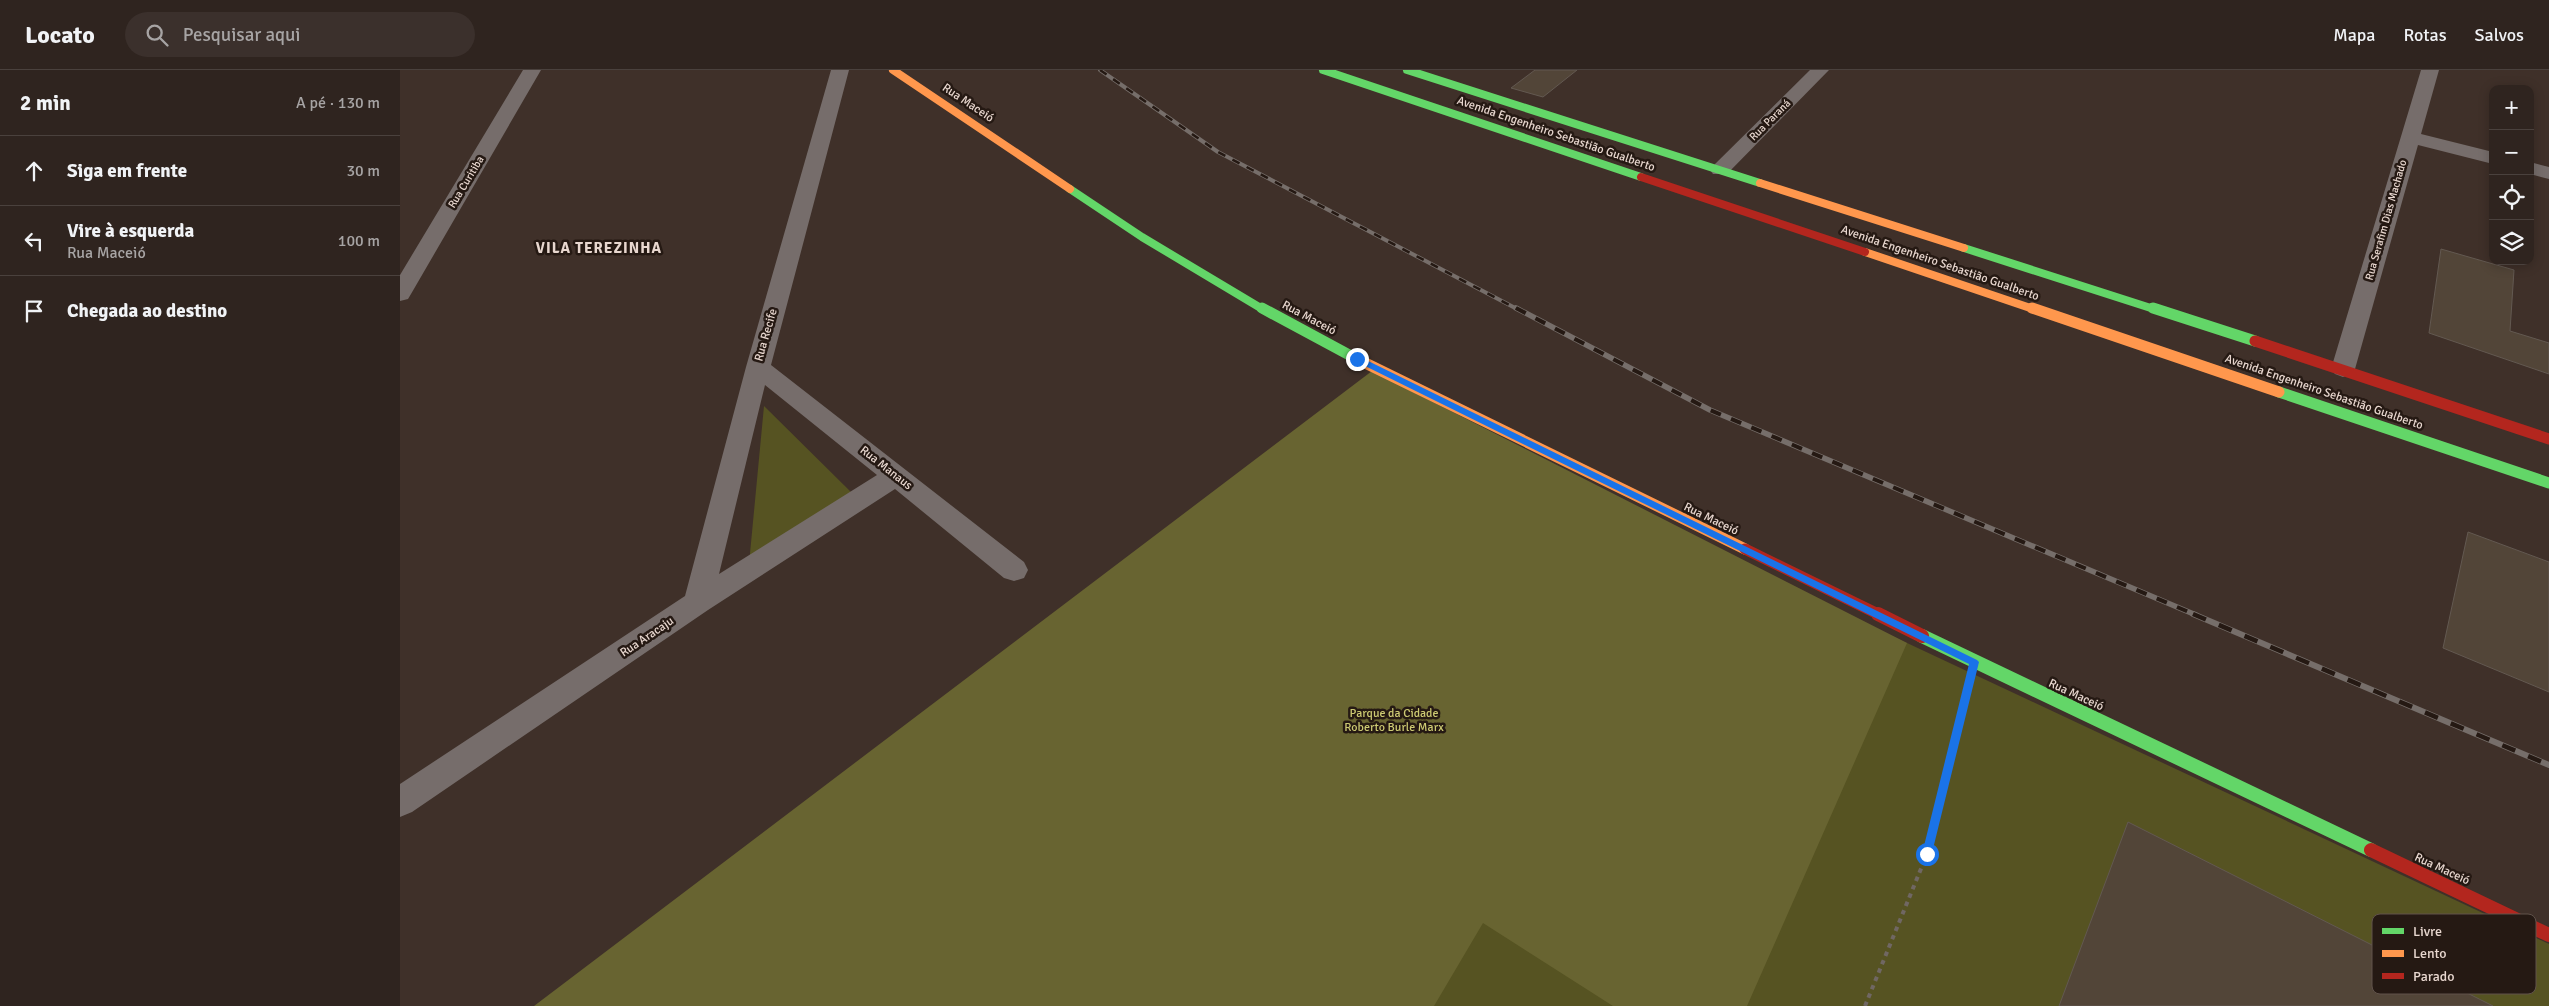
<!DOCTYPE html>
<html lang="pt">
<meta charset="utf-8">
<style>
:root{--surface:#2f241f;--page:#3b302c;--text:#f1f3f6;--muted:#a7a4a4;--line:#4a413d}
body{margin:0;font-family:Signika,sans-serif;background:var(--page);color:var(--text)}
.controls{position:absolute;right:15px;top:15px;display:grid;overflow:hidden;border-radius:10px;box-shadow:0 2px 12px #0003}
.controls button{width:45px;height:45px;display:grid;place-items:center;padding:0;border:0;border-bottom:1px solid var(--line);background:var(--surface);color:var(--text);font:25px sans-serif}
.stop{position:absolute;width:15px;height:15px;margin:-11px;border:4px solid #1a73e8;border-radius:50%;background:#fff}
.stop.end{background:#1a73e8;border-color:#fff;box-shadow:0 1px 5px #0008}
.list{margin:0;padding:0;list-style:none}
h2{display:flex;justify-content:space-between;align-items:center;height:65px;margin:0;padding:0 20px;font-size:21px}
h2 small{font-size:16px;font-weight:400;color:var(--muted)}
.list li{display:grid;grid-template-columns:32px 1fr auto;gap:15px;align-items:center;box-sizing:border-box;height:70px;padding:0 20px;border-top:1px solid var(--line)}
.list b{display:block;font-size:19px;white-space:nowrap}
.list p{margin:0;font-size:16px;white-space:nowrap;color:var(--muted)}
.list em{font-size:16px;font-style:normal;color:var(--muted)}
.icon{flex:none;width:28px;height:28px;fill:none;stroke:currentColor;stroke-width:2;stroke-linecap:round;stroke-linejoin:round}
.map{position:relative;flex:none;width:2149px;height:936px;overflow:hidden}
header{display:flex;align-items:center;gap:30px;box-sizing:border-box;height:70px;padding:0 25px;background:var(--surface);border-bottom:1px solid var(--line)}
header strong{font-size:24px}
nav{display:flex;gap:28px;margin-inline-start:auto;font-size:18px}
.search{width:350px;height:45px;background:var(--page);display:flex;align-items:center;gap:12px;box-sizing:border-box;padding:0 18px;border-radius:28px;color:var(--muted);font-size:19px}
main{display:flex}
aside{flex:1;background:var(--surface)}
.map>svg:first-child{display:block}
.green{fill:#565322}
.forest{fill:#686431}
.building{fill:#524538;stroke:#635951}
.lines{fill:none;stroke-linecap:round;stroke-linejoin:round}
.path{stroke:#706763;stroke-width:4;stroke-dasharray:4.5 4.5;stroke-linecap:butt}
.street{fill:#766d6b;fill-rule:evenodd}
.fast-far2{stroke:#63d668;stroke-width:8}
.fast-far1{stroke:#63d668;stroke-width:11}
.fast{stroke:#63d668;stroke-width:14}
.slow-far1{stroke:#ff974d;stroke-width:8}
.slow{stroke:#ff974d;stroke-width:11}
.jam-far2{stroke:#b3261e;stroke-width:8}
.jam-far1{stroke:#b3261e;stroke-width:11}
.jam{stroke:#b3261e;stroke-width:14}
.rail-far2-casing{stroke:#766e6a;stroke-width:4}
.rail-far1-casing{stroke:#766e6a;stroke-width:5.5}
.rail-casing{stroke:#766e6a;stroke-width:6}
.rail-far2{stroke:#251913;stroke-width:2.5;stroke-dasharray:8;stroke-linecap:butt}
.rail-far1{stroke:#251913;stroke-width:4;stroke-dasharray:11;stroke-linecap:butt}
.rail{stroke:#251913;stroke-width:4.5;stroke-dasharray:14;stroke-linecap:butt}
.route{fill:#1a73e8}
.labels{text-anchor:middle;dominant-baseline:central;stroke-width:5;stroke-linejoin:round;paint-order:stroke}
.far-street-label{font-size:11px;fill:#e8d7cf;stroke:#251913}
.street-label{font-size:12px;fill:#e8d7cf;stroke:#251913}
.park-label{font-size:12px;fill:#cdca73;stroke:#251913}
.far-district-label{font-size:15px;font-weight:bold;letter-spacing:1px;fill:#e8d7cf;stroke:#251913}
.key{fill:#251913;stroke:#60524b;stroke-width:1}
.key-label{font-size:14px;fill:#e8d7cf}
</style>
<header>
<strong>Locato</strong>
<div class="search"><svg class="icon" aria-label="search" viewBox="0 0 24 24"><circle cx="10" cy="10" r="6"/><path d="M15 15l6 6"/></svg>Pesquisar aqui</div>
<nav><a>Mapa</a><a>Rotas</a><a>Salvos</a></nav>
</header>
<main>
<aside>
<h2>2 min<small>A pé · 130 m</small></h2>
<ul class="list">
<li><svg class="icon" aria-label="ahead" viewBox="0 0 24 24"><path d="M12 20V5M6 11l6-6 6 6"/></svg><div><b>Siga em frente</b></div><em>30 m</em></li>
<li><svg class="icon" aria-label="left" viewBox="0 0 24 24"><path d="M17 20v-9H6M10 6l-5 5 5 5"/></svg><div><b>Vire à esquerda</b><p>Rua Maceió</p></div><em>100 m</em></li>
<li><svg class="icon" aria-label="arrive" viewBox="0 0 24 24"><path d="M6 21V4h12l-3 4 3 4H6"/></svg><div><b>Chegada ao destino</b></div></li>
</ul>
</aside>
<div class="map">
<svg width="2149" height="936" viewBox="0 0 2149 936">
<rect width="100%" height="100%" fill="#3f3029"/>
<path class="green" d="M959,316L2149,874V936H138Z
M364,336L453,424L349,494Z"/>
<path class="forest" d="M972,301L1507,573L1347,936H1213L1083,853L1034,936H134Z"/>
<path class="building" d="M1135,0H1177L1143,27L1111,18Z
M2041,179L2114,200L2110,261L2149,273V304L2029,263Z
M2068,462L2149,492V622L2043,578Z
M1728,752L2093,936H1659Z"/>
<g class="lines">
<path class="path" d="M1465,936L1527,784L1565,632"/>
<path class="street" d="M123,0H141L11,224L8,229L0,231V205Z
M431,0H449L371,295L624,492L628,500L624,508L614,511L604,508L495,419L308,540L12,742L0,747V714L285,526L346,297ZM365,315L477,405L319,504Z
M1410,0H1429L1327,104H1313L1310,100L1313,96Z
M2021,0H2039L2021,64L2093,82V94L2018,75L1955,299L1951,304L1943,307L1935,304L1931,299Z
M2130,92L2149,97V109L2130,104Z"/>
<path class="fast-far2" d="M923,0L1241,107
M1007,0L1360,113
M670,119L742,167L864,240
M1564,178L1757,240"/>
<path class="fast-far1" d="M862,238L953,287
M1753,238L1855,271
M1879,322L2149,413"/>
<path class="fast" d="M1522,566L1971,780"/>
<path class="slow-far1" d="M493,0L670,119
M1360,113L1564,178
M1465,182L1636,240"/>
<path class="slow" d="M1632,238L1879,322
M953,287L1345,479"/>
<path class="jam-far2" d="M1241,107L1465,182"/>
<path class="jam-far1" d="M1855,271L2149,369
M1345,479L1480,545"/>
<path class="jam" d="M1478,544L1522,566
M1971,780L2149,865"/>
<g class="rail-far2-casing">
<path id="rail-far2" d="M700,0L818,82L1119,240"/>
</g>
<g class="rail-far1-casing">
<path id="rail-far1" d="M1116,238L1310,340L1796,545"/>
</g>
<g class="rail-casing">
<path id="rail" d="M1793,544L2149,695"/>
</g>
<use href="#rail-far2" class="rail-far2"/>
<use href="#rail-far1" class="rail-far1"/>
<use href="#rail" class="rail"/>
</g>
<path class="route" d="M955,287H960L1577,590L1579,592L1531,787H1524L1522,784L1569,594L955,291Z"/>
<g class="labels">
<g class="far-street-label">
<text transform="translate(1370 50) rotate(-45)">Rua Paraná</text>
<text transform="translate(66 112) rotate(-59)">Rua Curitiba</text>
<text transform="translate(1986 150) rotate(-74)">Rua Serafim Dias Machado</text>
</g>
<g class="street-label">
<text transform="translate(568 33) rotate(34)">Rua Maceió</text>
<text transform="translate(1156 64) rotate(19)">Avenida Engenheiro Sebastião Gualberto</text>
<text transform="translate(1540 193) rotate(19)">Avenida Engenheiro Sebastião Gualberto</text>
<text transform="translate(909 248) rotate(28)">Rua Maceió</text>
<text transform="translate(366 265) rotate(-74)">Rua Recife</text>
<text transform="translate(1924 322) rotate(19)">Avenida Engenheiro Sebastião Gualberto</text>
<text transform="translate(486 398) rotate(38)">Rua Manaus</text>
<text transform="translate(1311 449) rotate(26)">Rua Maceió</text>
<text transform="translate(247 567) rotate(-34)">Rua Aracaju</text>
<text transform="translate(1676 625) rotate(25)">Rua Maceió</text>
<text transform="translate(2042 799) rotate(25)">Rua Maceió</text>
</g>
<g class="park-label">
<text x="994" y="643">Parque da Cidade<tspan x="994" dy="14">Roberto Burle Marx</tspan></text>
</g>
<g class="far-district-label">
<text x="199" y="178">VILA TEREZINHA</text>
</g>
</g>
<rect x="1972" y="844" width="164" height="80" rx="8" class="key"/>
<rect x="1982" y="858" width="22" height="6" fill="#63d668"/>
<rect x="1982" y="880" width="22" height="7" fill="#ff974d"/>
<rect x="1982" y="903" width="22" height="6" fill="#b3261e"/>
<g class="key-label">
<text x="2013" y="866">Livre</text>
<text x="2013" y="888">Lento</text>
<text x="2013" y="911">Parado</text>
</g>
</svg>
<div class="controls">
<button>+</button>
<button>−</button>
<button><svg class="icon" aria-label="locate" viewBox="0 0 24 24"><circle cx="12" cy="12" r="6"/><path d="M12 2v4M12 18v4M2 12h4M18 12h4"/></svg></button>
<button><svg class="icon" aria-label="layers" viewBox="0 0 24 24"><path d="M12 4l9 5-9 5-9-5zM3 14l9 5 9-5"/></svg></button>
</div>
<div class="stop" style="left:1527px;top:784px"></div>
<div class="stop end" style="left:957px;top:289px"></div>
</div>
</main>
